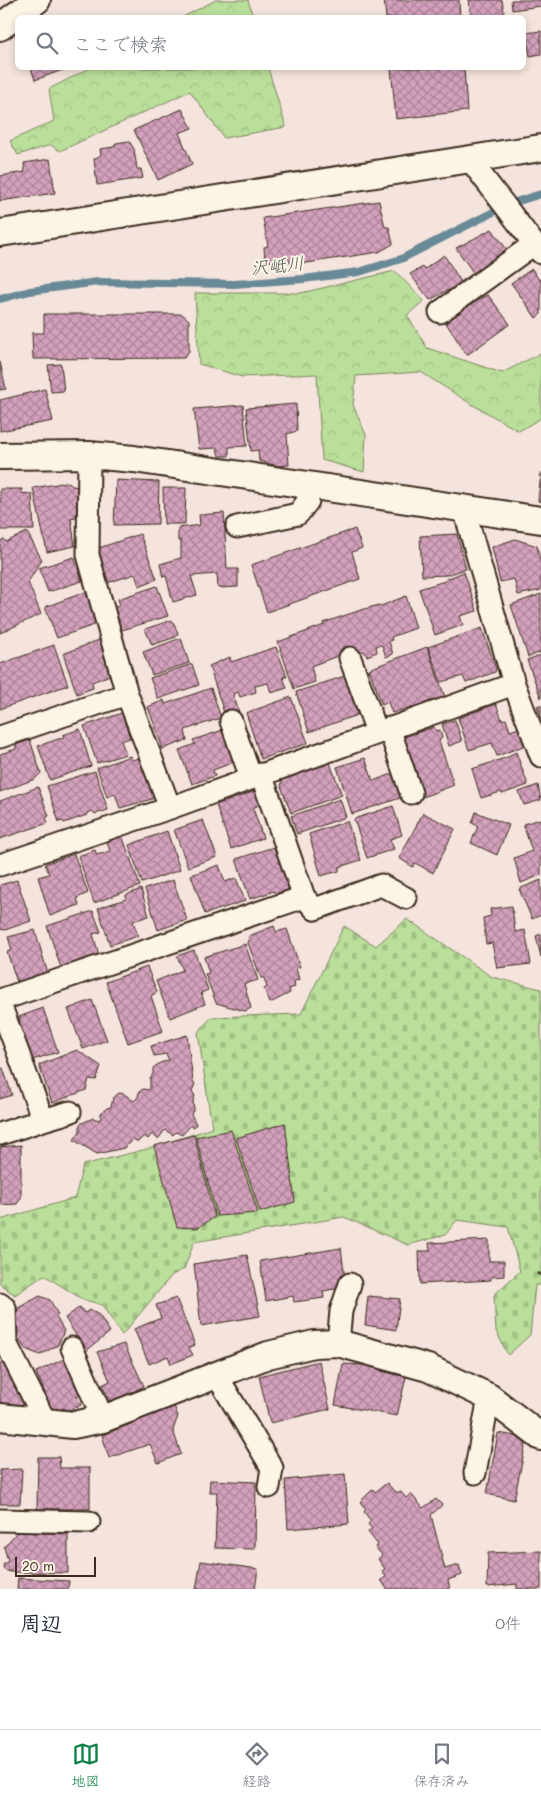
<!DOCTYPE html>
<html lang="ja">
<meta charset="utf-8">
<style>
:root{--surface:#fff;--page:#f6f6f7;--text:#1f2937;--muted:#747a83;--line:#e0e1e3;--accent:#0b8043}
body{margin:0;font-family:Mali,"Klee One",sans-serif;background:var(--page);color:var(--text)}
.scale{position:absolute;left:15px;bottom:12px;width:81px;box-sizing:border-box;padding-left:5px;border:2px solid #3b2a1e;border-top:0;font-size:14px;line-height:18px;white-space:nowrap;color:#3b2a1e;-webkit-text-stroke:4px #fcf5e5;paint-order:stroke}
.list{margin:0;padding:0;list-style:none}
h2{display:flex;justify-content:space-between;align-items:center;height:65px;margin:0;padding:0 20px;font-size:21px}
h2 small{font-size:16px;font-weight:400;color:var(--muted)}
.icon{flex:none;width:28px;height:28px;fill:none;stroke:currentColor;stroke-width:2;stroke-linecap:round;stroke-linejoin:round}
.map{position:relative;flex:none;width:541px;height:1589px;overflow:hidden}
.search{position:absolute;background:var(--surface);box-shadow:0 2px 8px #0003;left:15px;right:15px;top:15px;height:55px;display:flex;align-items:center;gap:12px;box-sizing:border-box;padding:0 18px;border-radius:8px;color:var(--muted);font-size:19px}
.sheet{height:140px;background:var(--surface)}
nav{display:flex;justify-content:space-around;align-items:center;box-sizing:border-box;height:70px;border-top:1px solid var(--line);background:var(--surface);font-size:14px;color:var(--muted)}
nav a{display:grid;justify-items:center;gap:2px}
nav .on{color:var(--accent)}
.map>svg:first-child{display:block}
.forest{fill:url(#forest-crowns);stroke:#7a845c}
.cemetery{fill:url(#cemetery-stones);stroke:#7a845c}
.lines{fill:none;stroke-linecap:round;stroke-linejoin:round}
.stream{stroke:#678996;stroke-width:8}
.building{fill:url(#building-cross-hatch);stroke:#3b2a1e}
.minor-casing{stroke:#3b2a1e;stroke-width:25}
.tertiary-casing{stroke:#3b2a1e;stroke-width:30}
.path{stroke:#3b2a1e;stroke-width:3;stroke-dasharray:4 4;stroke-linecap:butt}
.minor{stroke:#fcf5e5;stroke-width:21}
.tertiary{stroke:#fcf5e5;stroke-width:26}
.labels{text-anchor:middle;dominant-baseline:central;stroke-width:4;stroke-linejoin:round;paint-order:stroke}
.water-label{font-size:18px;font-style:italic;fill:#515a5a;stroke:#fcf5e5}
</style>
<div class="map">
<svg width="541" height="1589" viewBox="0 0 541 1589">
<defs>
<pattern id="forest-crowns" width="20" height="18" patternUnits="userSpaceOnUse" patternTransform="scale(1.25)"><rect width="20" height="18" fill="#badf9a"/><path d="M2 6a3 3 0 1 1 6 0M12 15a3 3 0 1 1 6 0" fill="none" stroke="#a1c084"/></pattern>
<pattern id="cemetery-stones" width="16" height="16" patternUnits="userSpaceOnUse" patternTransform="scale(1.25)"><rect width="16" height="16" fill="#badf9a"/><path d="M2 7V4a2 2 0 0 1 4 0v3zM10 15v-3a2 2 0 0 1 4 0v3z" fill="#a1c084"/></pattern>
<pattern id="building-cross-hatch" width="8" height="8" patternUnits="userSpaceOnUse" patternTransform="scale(1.25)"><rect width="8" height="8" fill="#d4a1bd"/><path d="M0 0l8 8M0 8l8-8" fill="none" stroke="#ad8399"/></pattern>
</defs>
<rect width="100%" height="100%" fill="#f4e4dd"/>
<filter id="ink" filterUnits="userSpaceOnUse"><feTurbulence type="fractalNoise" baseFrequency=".02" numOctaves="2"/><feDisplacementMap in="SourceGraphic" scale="10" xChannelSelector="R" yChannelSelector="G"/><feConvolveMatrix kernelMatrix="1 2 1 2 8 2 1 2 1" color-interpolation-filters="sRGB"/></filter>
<g filter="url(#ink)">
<path class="forest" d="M216,0H248L253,17H183Z
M90,68H268L286,127L224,138L190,91L60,151L51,145L18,155L10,141L54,121L49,89Z
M395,271L424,301L407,315L427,348L502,373L541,353V418L519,431L468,402L421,372L356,376L353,405L366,435L364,472L322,460L317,374L242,377L199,364L195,293H301Z"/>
<path class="cemetery" d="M407,919L492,977L541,989V1285H535L530,1335L508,1355L496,1331L494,1295L520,1271L508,1227L457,1220L445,1235L408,1245L344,1217L194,1242L184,1269L172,1275L122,1335L102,1305L82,1299L44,1275L15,1295L0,1284V1220L75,1198L83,1165L147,1149L212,1128L198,1032L212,1017L301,1014L344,926L376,946Z"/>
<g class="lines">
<path class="stream" d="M0,299L30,291L98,282L234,284L303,279L359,272L401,259L509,204L541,194"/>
</g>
<path class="building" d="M384,0H459L460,18H386Z
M469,0H502L505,18H471Z
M511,0H541V6L512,10Z
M541,31V54L530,56L526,33Z
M31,68H68L35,80Z
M391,68H464L467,111L396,119Z
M182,109L192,128L179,133L192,164L158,180L134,130Z
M129,141L134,149L137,169H141L143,178L97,185L94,159L101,155L100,149L114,147L116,143Z
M50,159L55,193L0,201V176L25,172L24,163Z
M379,201L385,227H389L393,244L379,252L307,263L265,261L264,247L268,246L263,218Z
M492,229L510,254L477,278L456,248Z
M444,255L463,285L452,295L448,290L430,300L410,274L423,267L425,269Z
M532,269L539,280L541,279V314L536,318L511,283Z
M488,295L510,324L467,355L444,320L469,303L472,304Z
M44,314H182L189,320V351L184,358L33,359L32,333H44Z
M0,362L6,389L0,390Z
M61,364L64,391L51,392L48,365Z
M45,389L53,421L0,431V400Z
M296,404L297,431L287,434L289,465L278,466L259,461L258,450L251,451L246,408Z
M243,405L247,446L229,447V456H219L217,448L199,449L194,409Z
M541,473V502L538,501Z
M116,480L159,482L158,524L114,525Z
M68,482L72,486L81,487L84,515L71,518L75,546L47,552L33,488Z
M163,488H186L185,524H164Z
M0,489H22L21,493L32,494L34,530H0Z
M224,513L227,569H238V587L218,588L217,574L191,576L197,595L173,602L166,576L163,577L160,564L181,558V541H178V528L200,525L199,515Z
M355,529L362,548L352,552L360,579L267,612L251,565Z
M27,532L42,560L28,582L41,614L0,633V541L4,539L6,542Z
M140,534L157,579L139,586L135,574L104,584L93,550Z
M457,534L466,569L447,575L422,576L420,536Z
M515,539L537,546L541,565V590L518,595L514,579L500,582L492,547Z
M74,557L82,581L48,592L39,568Z
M464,572L477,611L460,616L463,625L435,635L419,589L445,581L446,579Z
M157,586L168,616L122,630L113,608L120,605L118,599Z
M88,591L97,624L57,638L45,607Z
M541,594V652L528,657L511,605Z
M406,596L416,628L391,637L392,640L389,641L393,654L386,657L382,645L376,646L377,652L367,656L364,651L359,653L356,649L311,666L315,682L294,689L278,642L324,625L323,623L361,610L379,605L381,606Z
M172,620L178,633L176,637L152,645L145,629Z
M482,628L496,669L495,672L466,683L463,676L441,682L428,647Z
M104,638L115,673L92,682L93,688L77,694L63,654Z
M181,638L189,663L152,675L143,652Z
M54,645L68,685L0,709V664Z
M276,647L287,677H283L287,688L271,693L268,683L255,686L256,692L240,697L238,692L233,694L240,715L226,719L209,666L230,657L231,662Z
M427,647L445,697L392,713L388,702L382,705L369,669Z
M541,655V698L527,660Z
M192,664L199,685L158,699L150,678Z
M351,674L361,701L354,704L357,715L309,732L296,692Z
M211,688L221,718L185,730L187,740L163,749L148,707L164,700L165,704Z
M291,697L308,743L261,759L246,713Z
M496,704L502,720L506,719L510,731L519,728L526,745L497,756L492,743L469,750L458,718Z
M541,705V719L537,706Z
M122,713L130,738L121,741L126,754L97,763L84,726Z
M455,720L462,741L449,746L442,724Z
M434,727L436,731L440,730L442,738L439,741L454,785L423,797L405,757L410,756L404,737Z
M229,728L240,760L213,770L215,776L192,784L179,750L195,744L193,740Z
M80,729L91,766L50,780L38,746L64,737L63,735Z
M30,740L41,773L35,779L0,792V754L16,749V745Z
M516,752L528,785L502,794L501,792L481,798L472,769L511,756L510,755Z
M130,756L132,760L139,758L145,773L150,775L156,793L152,799L120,808L115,794L107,797L97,768Z
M365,758L373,781L395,773L403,797L352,814L337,767Z
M330,763L342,795L291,813L281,786L283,779Z
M95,771L108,810L95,814L93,811L87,813V815L64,823L63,821L59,822L47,786Z
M538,785L541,800L524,805L519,792Z
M38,787L49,816L46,818L48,823L0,839V801Z
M261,789L265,802L253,808L263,838L231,849L216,805Z
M340,799L346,817L297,834L291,816Z
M393,806L402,835L390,839L394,849L367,858L354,819Z
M476,812L509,825L497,855L471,843L478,826L472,823Z
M423,813L455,829L433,873L415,863L413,867L399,858Z
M541,819V875L521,883L514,858L532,851L523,824Z
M203,820L217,857L188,867L174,830Z
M347,821L361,860L339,867V871L321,876L309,834Z
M167,831L180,870L142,883L129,845Z
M122,835L140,886L94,903L78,856L95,850L97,855L110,851L107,842Z
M277,846L291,885L287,890L275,894L274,891L250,899L236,859Z
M74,854L88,893L77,898L79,905L50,916L38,877L49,874L45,864Z
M219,865L225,882L236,878L245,901L205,914L191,875Z
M17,880L31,921L5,930L0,929V885Z
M173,880L187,920L158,930L145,889Z
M541,880V915L532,919L519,889Z
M141,889L149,916L133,921L138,936L110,945L98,908L126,899V895Z
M512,906L515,932L525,930L531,964L497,968L492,943L486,944L483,918L491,916L490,909Z
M93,911L101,932L93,934L99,955L62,971L47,926Z
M274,926L276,932L287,929L300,967L296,968L299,980L294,981L295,987L289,989L290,993L270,1003L264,989L267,987L264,978H261L248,943L249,936Z
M35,930L48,974L18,985L7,952L12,950L8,937Z
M541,934V957L536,936Z
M245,944L258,980L244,984L251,1008L245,1011L216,1003L205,974L209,973L204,957Z
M194,950L208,990L201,993L205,1004L170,1018L156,981L183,970L177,956Z
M147,967L157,992L151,996L163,1031L128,1043L106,982Z
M92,1000L107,1040L83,1049L68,1009Z
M43,1008L58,1052L29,1061L15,1023L20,1021L19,1017Z
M187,1035L193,1081L195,1084L192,1091L195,1096L193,1101L194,1109L191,1114L196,1124L194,1127L191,1125L182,1135L176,1132L173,1135L165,1130L158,1139L152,1134L148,1139L144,1136L138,1142L133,1139L124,1148L97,1154L74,1140L80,1131V1124L93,1118L99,1120L101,1117V1113L107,1108L111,1107L113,1098L119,1093L124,1094L134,1101L138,1097L139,1092L143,1089L148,1090L150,1088V1078L153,1074V1068L160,1063L169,1060L166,1054L154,1056L151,1046Z
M77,1050L101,1066L96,1080L89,1079L86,1090L52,1103L39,1065Z
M3,1068L12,1095L0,1099V1069Z
M285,1123L295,1202L260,1212L236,1138Z
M231,1130L258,1213L217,1216L196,1137Z
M194,1135L215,1217L197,1228L177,1227L154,1146Z
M21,1145V1198L17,1204L0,1205V1147Z
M489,1240V1261H504V1276L491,1277V1280L420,1284L419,1251H430L429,1243Z
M341,1248L346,1287L323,1291L324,1298L294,1302L293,1296L266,1301L260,1261Z
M247,1255L260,1316L201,1326L194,1264Z
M40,1296L50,1300L58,1315L56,1317L64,1331L58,1345L40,1355L25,1349L18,1338L19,1334L14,1325L18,1308Z
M368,1296L400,1299L396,1330L365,1325Z
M176,1298L195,1345L189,1348L193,1355L171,1364L168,1356L149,1364L134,1329L161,1318L156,1305Z
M80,1307L84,1313L90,1310L99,1315L110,1332L86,1351L65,1318Z
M124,1344L144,1386L111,1403L102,1385L110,1381L97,1352Z
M68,1357L84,1393L77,1397L81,1405L67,1411L65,1408L53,1412L36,1372Z
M319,1361L330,1409L270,1423L259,1376Z
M0,1363L10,1365L29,1403L23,1410L0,1405Z
M343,1364L383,1366L381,1371L406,1377L397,1416L335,1405Z
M174,1406L178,1416L173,1430L181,1454L158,1463L150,1444L109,1458L102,1435L136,1422L134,1416L149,1409L152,1415Z
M498,1433L527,1438L514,1500L487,1494Z
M38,1457H59L60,1468H90V1509H37Z
M22,1469L20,1504H0V1470Z
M345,1474L349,1524L288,1529L285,1480Z
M210,1480L256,1482L255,1549L215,1548L217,1492H209Z
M387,1483L395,1492H401L406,1498L411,1494L423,1508L436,1499L442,1505L431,1515L445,1569L459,1565L462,1575L448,1580L450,1589H387L381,1580L386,1577L382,1571L385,1569L378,1559L382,1555L375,1547L378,1545L368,1532L372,1529L368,1524L371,1521L364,1512L366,1509L360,1502L373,1489L375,1492Z
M17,1532L68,1534V1573L11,1572L4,1570L3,1565L8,1561L4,1547Z
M541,1551V1589H517V1584L487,1587L488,1553Z
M201,1561L258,1569L255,1589H196Z
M18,1578L69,1581L68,1589H17Z"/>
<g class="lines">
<g class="minor-casing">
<path id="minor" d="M470,160L541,253
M440,312L534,244
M89,455L88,555L127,694L170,808
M464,509L514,684L541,756
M237,527L298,514L308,501L307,485
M350,658L377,732
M231,721L251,778
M389,728L411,793
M0,737L127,694
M0,865L170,808L514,684
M304,897L315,909L381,885L406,898
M0,1000L304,897L261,774
M0,1004L43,1120L0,1134
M43,1120L70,1112
M0,1304L5,1308L6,1343L46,1423
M338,1343L341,1311L350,1284
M72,1348L103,1419
M216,1374L272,1468L269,1487
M475,1473L489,1397
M0,1520L89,1522"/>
</g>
<g class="tertiary-casing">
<path id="tertiary" d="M0,27L37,0
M0,233L541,148
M0,456L89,455L134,459L541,520
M0,1417L73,1425L103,1419L268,1355L314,1344L338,1343L428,1368L489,1397L541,1437"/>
</g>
<path class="path" d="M537,1273L541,1275"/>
<use href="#minor" class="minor"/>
<use href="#tertiary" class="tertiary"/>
</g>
</g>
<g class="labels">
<g class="water-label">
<text transform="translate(277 265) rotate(-6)">沢岻川</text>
</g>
</g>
</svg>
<div class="scale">20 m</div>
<div class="search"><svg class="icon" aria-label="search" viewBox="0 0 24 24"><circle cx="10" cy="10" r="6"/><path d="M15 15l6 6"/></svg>ここで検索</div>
</div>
<section class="sheet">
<h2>周辺<small>0件</small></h2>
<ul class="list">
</ul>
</section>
<nav>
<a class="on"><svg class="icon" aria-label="map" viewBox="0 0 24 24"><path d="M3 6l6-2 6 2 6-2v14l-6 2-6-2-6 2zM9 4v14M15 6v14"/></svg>地図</a>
<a><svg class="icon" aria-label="directions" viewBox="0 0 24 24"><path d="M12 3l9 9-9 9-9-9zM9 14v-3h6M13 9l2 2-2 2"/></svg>経路</a>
<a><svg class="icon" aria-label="saved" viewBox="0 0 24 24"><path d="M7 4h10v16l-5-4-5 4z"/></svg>保存済み</a>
</nav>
